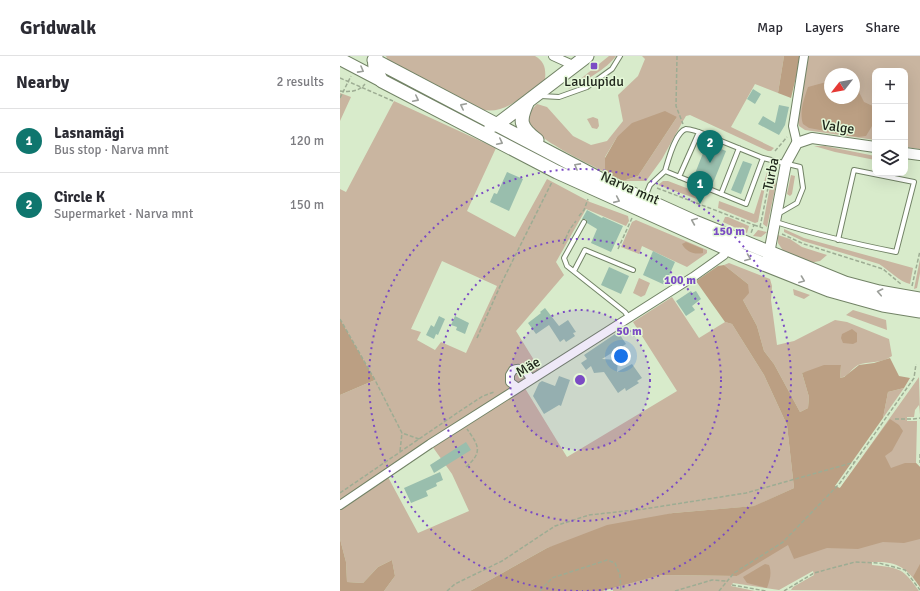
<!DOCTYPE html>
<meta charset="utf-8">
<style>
:root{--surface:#fff;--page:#f2f2f3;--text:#2b2b33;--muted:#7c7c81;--line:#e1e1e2;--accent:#0f766e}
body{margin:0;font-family:Signika,sans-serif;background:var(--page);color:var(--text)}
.controls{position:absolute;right:12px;top:12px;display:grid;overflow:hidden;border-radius:8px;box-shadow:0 4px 16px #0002}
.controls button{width:36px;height:36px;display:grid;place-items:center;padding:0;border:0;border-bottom:1px solid var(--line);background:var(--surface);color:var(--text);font:20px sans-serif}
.compass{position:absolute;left:484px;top:12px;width:36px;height:36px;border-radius:50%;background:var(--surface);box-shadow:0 4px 16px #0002;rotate:239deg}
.you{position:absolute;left:281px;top:300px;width:14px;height:14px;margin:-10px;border:3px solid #fff;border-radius:50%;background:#1a73e8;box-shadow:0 0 0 6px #1a73e833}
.badge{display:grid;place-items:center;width:26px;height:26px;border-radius:50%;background:var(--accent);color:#fff;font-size:13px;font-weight:700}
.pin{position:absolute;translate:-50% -33px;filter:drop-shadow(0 1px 2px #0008)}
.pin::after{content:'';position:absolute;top:21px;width:14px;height:12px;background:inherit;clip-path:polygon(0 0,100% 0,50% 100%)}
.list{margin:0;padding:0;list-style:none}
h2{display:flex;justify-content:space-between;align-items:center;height:52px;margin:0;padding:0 16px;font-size:17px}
h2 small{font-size:13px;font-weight:400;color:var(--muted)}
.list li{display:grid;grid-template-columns:26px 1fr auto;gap:12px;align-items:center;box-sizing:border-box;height:64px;padding:0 16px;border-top:1px solid var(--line)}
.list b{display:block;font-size:15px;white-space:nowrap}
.list p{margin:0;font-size:13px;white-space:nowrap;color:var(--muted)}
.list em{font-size:13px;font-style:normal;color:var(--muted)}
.icon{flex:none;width:22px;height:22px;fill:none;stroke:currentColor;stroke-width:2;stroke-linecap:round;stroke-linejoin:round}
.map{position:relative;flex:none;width:580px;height:535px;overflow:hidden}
header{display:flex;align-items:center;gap:24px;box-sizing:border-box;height:56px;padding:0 20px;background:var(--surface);border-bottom:1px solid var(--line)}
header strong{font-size:19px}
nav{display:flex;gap:22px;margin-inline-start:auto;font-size:14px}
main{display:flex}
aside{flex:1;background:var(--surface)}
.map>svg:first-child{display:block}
.green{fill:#c9b5a0;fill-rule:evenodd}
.forest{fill:#bb9f83}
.building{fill:#99bead}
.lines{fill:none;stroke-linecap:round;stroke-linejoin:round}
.service-casing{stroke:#728366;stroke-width:6}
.minor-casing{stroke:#728366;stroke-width:10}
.tertiary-casing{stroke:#728366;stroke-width:12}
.secondary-casing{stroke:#728366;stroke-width:14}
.primary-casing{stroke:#728366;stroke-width:15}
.path{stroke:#9dac93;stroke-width:1.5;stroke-dasharray:4 2;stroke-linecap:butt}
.service{stroke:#fff;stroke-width:4}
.minor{stroke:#fff;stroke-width:8}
.tertiary{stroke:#fff;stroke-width:10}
.secondary{stroke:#fff;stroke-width:12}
.primary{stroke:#fff;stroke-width:13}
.oneway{stroke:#9b9e99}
.ring{fill:none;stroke:#7b4bc4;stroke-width:2;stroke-dasharray:2 4}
.poi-dot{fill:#7b4bc4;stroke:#e5f8d8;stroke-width:1.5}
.labels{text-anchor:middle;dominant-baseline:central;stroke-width:3;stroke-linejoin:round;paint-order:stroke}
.poi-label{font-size:14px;fill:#20271c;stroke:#e5f8d8}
.street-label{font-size:14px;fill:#20271c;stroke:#e5f8d8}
.centre{fill:#7b4bc4;stroke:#e5f8d8;stroke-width:2}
.ring-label{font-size:12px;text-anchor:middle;font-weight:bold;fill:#7b4bc4;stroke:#e5f8d8;stroke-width:3;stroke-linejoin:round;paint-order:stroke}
</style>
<header>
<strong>Gridwalk</strong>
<nav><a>Map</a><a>Layers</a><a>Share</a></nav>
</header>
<main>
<aside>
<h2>Nearby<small>2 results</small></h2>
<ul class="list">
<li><span class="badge">1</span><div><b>Lasnamägi</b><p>Bus stop · Narva mnt</p></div><em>120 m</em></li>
<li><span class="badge">2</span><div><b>Circle K</b><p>Supermarket · Narva mnt</p></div><em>150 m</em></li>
</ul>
</aside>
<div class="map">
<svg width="580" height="535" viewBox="0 0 580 535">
<rect width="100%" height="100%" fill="#d8ebcb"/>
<path class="green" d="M46,0H195C205,6 206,13 205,24C186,37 167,58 144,54L53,8L48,5Z
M269,0H276C268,12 242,27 228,33Z
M302,0H444L438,37L415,28L391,71L434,92L431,95H428L350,59L346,60L343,65L322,103L306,125H283L298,120L337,61L277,81L265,101V116C251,109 188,80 188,63C188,57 193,52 197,48L207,51L233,80L251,89L267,85L283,65L278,39L298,20L305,3Z
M468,0H580V93L565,91V15H535V84L465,74L459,70L458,65ZM490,18H514V42H490Z
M0,37L11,41L0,65Z
M54,45L156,92L127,155L175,181L207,123L250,146L288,160L289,165L286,170L246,153L216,206L224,219L176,275L202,317L183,329L227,401L337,335L293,266L332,241L359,282L385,266L392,268L424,319L447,369L454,432L415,450L333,457L207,492L130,535H44L55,520L52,504L38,511L23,527L7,526L6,506L0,483V339L35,324L0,263V133L6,136ZM102,205L157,230L126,297L101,286L95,294L77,284L81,276L71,273ZM92,390L112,418L129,455L78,477L48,421Z
M253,61L258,63L259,70L257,73L252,72L247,63Z
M474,90H485L535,100V104L495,96Z
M429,110L418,166L415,167L378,152L379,145L414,158Z
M433,114L436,128L427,171L423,168Z
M451,119L455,120L452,138L450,140L447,138Z
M323,125H328L365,139L363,142L360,144L318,129Z
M385,161H388L409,170L407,177L383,166Z
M296,164L367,194V197L347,211L302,190L299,198L281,191L292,166Z
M444,173L464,182L573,212L570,228C560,226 549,214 539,208L463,185L444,176Z
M418,174L427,176L421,181L413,180Z
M438,179L450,183L462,191L487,199L480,205L469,207L444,196L438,187Z
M580,203V217L577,232L574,233Z
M389,207L430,223L432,230L431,244L437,289L454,285L495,264L507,266L549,283L552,300C541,308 528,305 518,309C511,313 508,321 500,322L501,309L462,317L469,341L468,352L460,356L434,308L424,295L417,270L403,244L408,228L384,209Z
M299,222L310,227L305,239L301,241L293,237Z
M453,233L470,239L464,243L454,239Z
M513,254L546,264L547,274L506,259Z
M579,321L580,359L579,349L575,354L574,361H567V365H577L576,407L580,411V531C566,511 557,505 532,506V509C560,512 563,512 579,535L451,534L453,531L474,519L473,515L439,534L393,527L391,530L415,535H273V532L322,519L397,520L500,432Z
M564,332L543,362L548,336Z"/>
<path class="forest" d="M444,0H461L451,42L438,37Z
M490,25V42H514V26L524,46L535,51V65L526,80L518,81L469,72L463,68C459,56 464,43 468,31Z
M325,55L337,61L298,120L283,125L265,116V102L277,81L292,67Z
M346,186L363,193V197C355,199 346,196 342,188Z
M384,209L408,228L409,237L403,244L417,270L424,295L434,308L460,356L468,352L469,341L462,317L484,309H501L500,322L504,321L519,309L534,307L550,302L559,320L570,322L564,332L548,336L543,362L495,430L500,432L550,363L559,369L563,375L552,395L545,400L551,412L565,407H576L580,411V483L564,487L543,486L518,493L487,492L454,503L448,489L397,520L322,519L262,535H130L207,492L267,469L333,457L414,450L454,432L447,369L424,319L392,268L385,266L356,225L378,210Z
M0,263L35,324L0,339Z
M512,273L517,277V286L513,288L503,287L501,282L502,278Z
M0,483L6,506L7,526L23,527L38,511L52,504L55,520L44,535H0Z
M425,508L429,509C432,517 430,524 427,532L407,527L403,521Z
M580,508V531L573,521Z"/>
<path class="building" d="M413,33L421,38L415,48L407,43Z
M439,49L449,51L445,69L439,79L418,68L423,60L435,67Z
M367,87L386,95L373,127L354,120Z
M403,105L412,108L401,138L391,134Z
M167,116L183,123L169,155L150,146L154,137L157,138Z
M247,154L262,162L263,161L283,170L271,196L251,187L257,173L247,167L246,163H242Z
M313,195L335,206L325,229L303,219Z
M269,211L289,220L281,238L261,229Z
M351,235L352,237L356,235L361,243L352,250L355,254L346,260L336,245Z
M205,252L219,270L228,264L236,276L233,277L235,280L226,286L224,283L220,286L209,269L196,278L188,267L201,257L200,256Z
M99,260L105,263L98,279L96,278L94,283L86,279L91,269L94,271Z
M115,260L129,267L125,278L116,274L117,271L111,269Z
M278,276L286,288L262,303L278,304L277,316L292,308L302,322L297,325L299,327L286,335L285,332L278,337L264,316L254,317L251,310L246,314L241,307L247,303L244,299Z
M219,320L230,324L221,350L219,349L204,358L193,340L199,327L202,325L215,330Z
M126,386L131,394L94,417L90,409Z
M100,416L103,424L96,427L97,430L86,435L88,440L71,447L64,432Z"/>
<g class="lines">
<g class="service-casing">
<path id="service" d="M201,40L219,41L247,31L272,13L280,0
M325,115C328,105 335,76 346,73C350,73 355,75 359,76
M339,121L359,76L423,102
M381,138L399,92
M305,141L310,129L325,115L406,148L423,102L460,111L463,132L457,147L438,158
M244,166L224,202L227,210L285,256L290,263
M436,166C476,179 516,188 556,196L574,126L514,114L498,184
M234,215L245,194L293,214"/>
</g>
<g class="minor-casing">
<path id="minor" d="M213,0L235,10
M457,87L453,70L464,0
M178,332L170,326V319L173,314C181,310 188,316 191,324
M0,449L90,388L353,221L384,199L388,189"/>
</g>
<g class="tertiary-casing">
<path id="tertiary" d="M565,97L580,99
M428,203L446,107L457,87L472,82L535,91"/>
</g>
<g class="secondary-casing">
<path id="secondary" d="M0,3L42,25"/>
</g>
<g class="primary-casing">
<path id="primary" d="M36,0C32,9 37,17 42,25L217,116L401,199L489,234L543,249L580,255
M34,4L260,123L355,166L505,227L539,236L580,243
M188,45C179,64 179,71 197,84
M151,70L158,68L247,0"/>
</g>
<path class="path" d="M337,0L336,50L343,68
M0,22L53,45
M0,35C9,36 19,36 25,28
M0,42L11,20
M435,95L447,81
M317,132L414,169L411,177
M239,160L244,154L248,143
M414,169L423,172
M420,171L432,112
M442,178L464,188L543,213L562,229
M223,188L230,173L236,165
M278,193L292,162
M572,230L580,195
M0,263L35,324L62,377L79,383
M137,282L161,228L212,126
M555,363H573L580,362
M60,395L62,377
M580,398V407
M126,411C143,396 139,390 127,373
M0,437L120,355L143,340L154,336
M392,529L426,535
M107,535L115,528L162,505L215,470L249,459L304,453L406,437L515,406
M200,535L212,522L267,504L275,507L280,519L281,535
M335,535L372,524L386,525
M379,535L394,517L443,486L500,427L574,322L576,308
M444,535L474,517L515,506L539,507L565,514L580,534"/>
<use href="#service" class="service"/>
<use href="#minor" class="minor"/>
<use href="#tertiary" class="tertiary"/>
<use href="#secondary" class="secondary"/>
<use href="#primary" class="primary"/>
</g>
<defs><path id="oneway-chevron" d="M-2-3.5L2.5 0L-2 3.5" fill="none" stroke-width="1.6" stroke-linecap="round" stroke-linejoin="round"/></defs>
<g class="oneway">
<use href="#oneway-chevron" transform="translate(21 14) rotate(29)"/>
<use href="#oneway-chevron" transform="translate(76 43) rotate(27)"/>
<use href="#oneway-chevron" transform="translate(123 50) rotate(-153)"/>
<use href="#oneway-chevron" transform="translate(160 86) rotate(27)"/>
<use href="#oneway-chevron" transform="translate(237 110) rotate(-151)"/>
<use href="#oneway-chevron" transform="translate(277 144) rotate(24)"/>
<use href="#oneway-chevron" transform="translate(354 165) rotate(-157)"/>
<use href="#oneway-chevron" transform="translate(408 202) rotate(22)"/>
<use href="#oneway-chevron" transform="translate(462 224) rotate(21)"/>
<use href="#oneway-chevron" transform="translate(540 236) rotate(-168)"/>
</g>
<circle cx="240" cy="324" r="70" fill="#7b4bc4" fill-opacity=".12"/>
<g class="ring">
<circle cx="240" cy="324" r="70"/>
<circle cx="240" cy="324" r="141"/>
<path d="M238 535A211 211 0 1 1 242 535"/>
</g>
<rect class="poi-dot" x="250" y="6" width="8" height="8" rx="2"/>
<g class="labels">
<g class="poi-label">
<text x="254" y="25">Laulupidu</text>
</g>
<g class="street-label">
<text transform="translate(498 71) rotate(8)">Valge</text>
<text transform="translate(431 118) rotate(-78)">Turba</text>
<text transform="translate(290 132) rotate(24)">Narva mnt</text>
<text transform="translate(188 311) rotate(-31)">Mäe</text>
</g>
</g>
<circle cx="240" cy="324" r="6" class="centre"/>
<g class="ring-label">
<text x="389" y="179">150 m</text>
<text x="340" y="228">100 m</text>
<text x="289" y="279">50 m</text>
</g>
</svg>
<div class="controls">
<button>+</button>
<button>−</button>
<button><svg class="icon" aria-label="layers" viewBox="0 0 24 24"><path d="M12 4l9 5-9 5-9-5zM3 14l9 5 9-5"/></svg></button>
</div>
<svg class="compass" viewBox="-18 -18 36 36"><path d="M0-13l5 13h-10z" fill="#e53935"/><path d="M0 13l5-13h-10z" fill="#7c7c81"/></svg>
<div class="you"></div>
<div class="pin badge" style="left:360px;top:148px">1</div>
<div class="pin badge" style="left:370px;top:107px">2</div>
</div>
</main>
